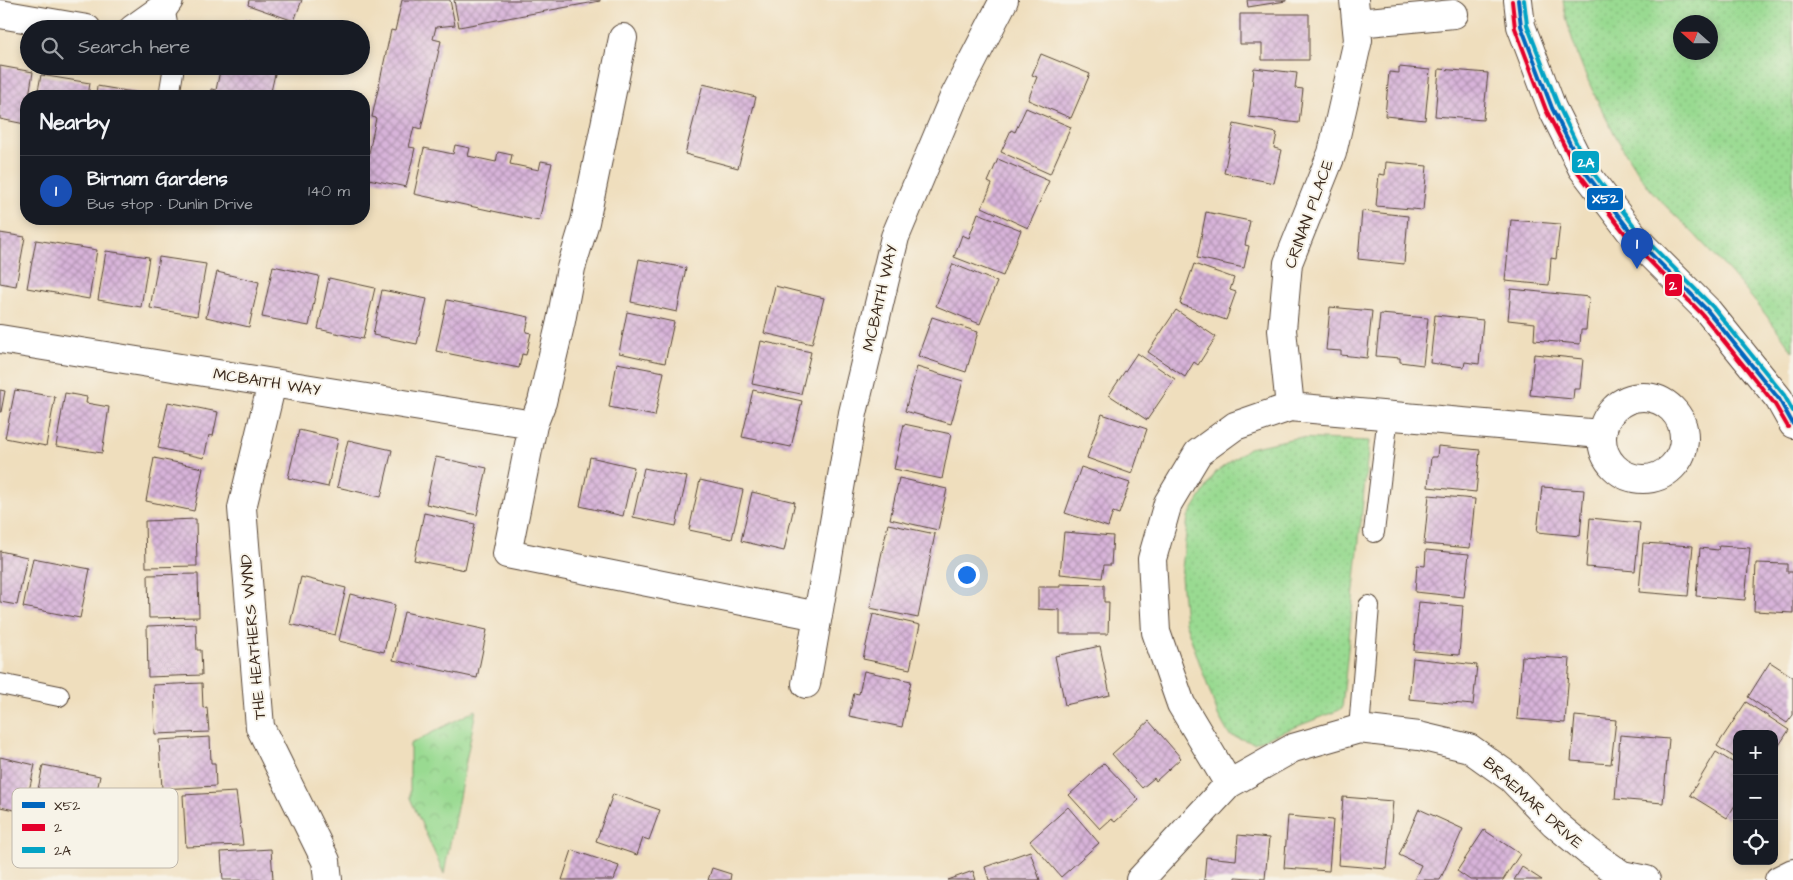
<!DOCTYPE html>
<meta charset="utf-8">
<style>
:root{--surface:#171b24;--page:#242831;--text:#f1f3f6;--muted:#9ea1a6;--line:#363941;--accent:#d93025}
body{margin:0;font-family:"Architects Daughter",sans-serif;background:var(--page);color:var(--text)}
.controls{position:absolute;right:15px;bottom:15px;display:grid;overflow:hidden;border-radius:10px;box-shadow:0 2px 8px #0003}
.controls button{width:45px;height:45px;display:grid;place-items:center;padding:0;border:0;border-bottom:1px solid var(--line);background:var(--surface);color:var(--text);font:25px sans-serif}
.compass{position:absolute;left:1673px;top:15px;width:45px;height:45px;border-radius:50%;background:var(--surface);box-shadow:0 2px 8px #0003;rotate:291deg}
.you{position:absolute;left:966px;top:574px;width:18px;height:18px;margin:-12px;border:4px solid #fff;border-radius:50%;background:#1a73e8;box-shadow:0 0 0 8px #1a73e833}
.badge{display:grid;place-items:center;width:32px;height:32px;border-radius:50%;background:var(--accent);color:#fff;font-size:16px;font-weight:700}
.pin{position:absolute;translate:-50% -41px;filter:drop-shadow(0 1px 2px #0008)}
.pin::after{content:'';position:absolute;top:26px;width:18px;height:15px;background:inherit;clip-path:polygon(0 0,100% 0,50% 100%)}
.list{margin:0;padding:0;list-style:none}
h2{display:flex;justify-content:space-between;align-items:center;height:65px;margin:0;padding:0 20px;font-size:21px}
h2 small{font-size:16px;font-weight:400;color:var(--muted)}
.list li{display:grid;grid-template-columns:32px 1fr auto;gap:15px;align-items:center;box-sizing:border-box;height:70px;padding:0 20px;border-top:1px solid var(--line)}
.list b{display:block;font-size:19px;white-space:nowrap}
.list p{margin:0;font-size:16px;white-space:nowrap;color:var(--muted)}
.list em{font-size:16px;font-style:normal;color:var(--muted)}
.icon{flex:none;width:28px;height:28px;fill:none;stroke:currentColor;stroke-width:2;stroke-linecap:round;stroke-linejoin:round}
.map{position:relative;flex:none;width:1793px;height:880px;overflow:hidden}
.search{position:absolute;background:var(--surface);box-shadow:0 2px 8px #0003;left:20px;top:20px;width:350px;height:55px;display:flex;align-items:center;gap:12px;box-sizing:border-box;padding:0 18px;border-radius:28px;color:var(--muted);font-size:19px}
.panel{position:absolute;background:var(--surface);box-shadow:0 2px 8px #0003;left:20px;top:90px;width:350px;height:135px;border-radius:20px}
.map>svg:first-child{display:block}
.grass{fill:url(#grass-dots);stroke:#6a8258;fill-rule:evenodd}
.park{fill:url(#park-crowns);stroke:#6a8258}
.building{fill:url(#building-cross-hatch)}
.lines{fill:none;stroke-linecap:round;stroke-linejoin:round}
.service-casing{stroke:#564536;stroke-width:22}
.minor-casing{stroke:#564536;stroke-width:30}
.tertiary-casing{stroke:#564536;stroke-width:30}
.service{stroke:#fff;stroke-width:20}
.minor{stroke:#fff;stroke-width:28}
.tertiary{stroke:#fff;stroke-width:28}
.bus-1-casing{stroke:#f7f3e8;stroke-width:8}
.bus-2-casing{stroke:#f7f3e8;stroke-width:8}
.bus-3-casing{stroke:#f7f3e8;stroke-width:8}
.bus-1{stroke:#0065bd;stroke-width:4}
.bus-2{stroke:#e4002b;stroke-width:4}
.bus-3{stroke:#03a3c5;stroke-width:4}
.labels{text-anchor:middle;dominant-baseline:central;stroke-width:4;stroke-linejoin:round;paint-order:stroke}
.street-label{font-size:16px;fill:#3b2a1e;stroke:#f7f3e8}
.key{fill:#f7f3e8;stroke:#bfb7ab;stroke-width:1}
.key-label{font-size:14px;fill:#3b2a1e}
.line-badge{stroke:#f7f3e8;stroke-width:2}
.badge-label{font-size:14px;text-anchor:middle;font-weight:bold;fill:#fff}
</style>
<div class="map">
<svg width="1793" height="880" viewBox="0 0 1793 880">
<defs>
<pattern id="grass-dots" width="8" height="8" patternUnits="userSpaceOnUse" patternTransform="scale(1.25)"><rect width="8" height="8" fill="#99da91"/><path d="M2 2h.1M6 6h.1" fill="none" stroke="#85bb7d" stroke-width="1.8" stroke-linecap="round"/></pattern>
<pattern id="park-crowns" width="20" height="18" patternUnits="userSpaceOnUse" patternTransform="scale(1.25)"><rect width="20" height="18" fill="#99da91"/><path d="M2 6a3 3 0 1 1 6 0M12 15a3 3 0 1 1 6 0" fill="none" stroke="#85bb7d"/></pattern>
<pattern id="building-cross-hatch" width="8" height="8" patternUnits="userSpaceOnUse" patternTransform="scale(1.25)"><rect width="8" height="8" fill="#d8b4da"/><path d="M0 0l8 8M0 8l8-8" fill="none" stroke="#b093b0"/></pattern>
</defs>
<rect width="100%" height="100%" fill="#f7f3e8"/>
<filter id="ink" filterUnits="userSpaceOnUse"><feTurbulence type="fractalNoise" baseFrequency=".02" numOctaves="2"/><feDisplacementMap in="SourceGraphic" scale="10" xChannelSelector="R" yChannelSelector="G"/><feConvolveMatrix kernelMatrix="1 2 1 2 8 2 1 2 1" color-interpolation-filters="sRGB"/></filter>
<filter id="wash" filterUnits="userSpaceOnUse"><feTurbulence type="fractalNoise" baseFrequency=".0096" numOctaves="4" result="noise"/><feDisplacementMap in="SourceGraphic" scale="20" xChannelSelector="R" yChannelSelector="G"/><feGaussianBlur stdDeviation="1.12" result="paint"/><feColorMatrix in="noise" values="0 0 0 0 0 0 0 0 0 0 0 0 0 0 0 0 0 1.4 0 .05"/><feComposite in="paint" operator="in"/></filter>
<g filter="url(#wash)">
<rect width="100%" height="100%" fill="#efdebd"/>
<path class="grass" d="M1563,0H1793V352C1765,310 1730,272 1695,235C1681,220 1664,206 1650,189C1616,145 1570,55 1563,0ZM1710,22V52H1680V22Z
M1295,438L1369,441L1342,709L1254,743L1229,735L1218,715L1185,622L1181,577L1188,517L1216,472L1249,448Z"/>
<path class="park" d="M476,710L444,874L410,798V744Z"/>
<g id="blocks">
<path class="building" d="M249,0H302L294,21L248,5Z
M402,0H450L455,25L436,27L433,39L441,41L421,129L414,127L409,147L415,148L406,187L364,178L376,118L372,117L391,30L395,31Z
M454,0H600V1L459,27Z
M1247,0H1286V1L1248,7Z
M1240,14H1309V60H1262V44H1240Z
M245,18L284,28V29H242Z
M1041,54L1090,74L1071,118L1028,100L1037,77L1032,75Z
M0,66L33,72L29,96H26L25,124L0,119Z
M221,66H240L275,74L270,96H210L211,89L216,90Z
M1399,67L1430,70L1425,120L1385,116L1389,72L1399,73Z
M1254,68L1297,73L1295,88L1303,89L1299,123L1249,117Z
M1439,69L1488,73L1483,120L1435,116Z
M41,75L90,83L88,96H37Z
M703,84L756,97L738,168L685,154Z
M97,86L145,94V96H96Z
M1026,108L1071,127L1050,174L1001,152L1011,130L1015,132Z
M1234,124L1277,133L1274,148L1282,150L1274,183L1224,173Z
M455,145L470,148L468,156L496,162L498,152L512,155L510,164L539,170L541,161L552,163L539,221L414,194L424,148L453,154Z
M998,159L1049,181L1028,228L982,207L992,184L988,182Z
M1386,162L1427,166L1423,210L1376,206L1379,174L1385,175Z
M1362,211L1408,216L1404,264L1358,259Z
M1206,212L1250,221L1245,245L1249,246L1244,268L1197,258Z
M978,213L1021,230L1003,276L954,257L962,235L969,238Z
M1511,220L1560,224L1556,259L1551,258L1549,285L1505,281Z
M0,233L25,237L16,286L0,283Z
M36,240L97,250L89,299L27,288Z
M106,251L149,257L141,307L98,300Z
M159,257L206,264L197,316L150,308Z
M639,259L686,268L677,312L631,302Z
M953,264L997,282L980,324L936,306Z
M1194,264L1234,278L1230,290L1236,292L1226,320L1180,304Z
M273,266L319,276L309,326L262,317Z
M217,272L259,282L249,327L206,317Z
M329,278L375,288L363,339L318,329Z
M775,286L824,298L812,344L764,333Z
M1511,289L1589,297L1586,330H1581L1580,344L1534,340L1535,323L1508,320Z
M382,290L427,299L417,344L373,335Z
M447,300L529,317L526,332L531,333L526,355L522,354L519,368L436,351Z
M1330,307L1372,311L1367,358L1341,355V351L1326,350Z
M1176,310L1216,337L1198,365L1194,362L1185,377L1148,352Z
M627,312L674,322L665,363L619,353Z
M1380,314L1428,318L1423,365L1400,362V358L1376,356Z
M1435,315L1483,320L1479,364L1465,362L1464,367L1430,363Z
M932,317L978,332L966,372L918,356Z
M761,341L811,352L801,394L752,384Z
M1137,353L1175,379L1147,420L1109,395Z
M1534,354L1583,359L1580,389H1574L1573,399L1530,395Z
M617,363L664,372L655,416L609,407Z
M917,367L963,381L951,424L905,411Z
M0,390L5,391L1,412H0Z
M15,390L55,397L46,446L5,438Z
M753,390L802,401L791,447L742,437Z
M65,393L87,397L86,403L109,407L102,453L56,446Z
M168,402L218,412L213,436L209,435L204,458L158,448Z
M1102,414L1147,429L1132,474L1087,458Z
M904,424L951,434L942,479L894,469Z
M299,430L338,439L328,487L288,478Z
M348,440L392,450L381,497L337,487Z
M1438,446L1480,450L1476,492L1428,487L1431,457H1437Z
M436,457L487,468L477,515L426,504Z
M590,457L634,467L623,516L580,506Z
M154,458L203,468L194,511L146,501Z
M1081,467L1130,483L1119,514L1113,512L1108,527L1065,513Z
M644,468L687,477L676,526L633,517Z
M899,478L947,489L938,530L890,519Z
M700,480L743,490L732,539L689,530Z
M1542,487L1584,490L1580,536L1537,532Z
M752,492L795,502L784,551L741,541Z
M1429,495L1475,499L1470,548L1424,544Z
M424,513L475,524L465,570L414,560Z
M1590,518L1640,523L1635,571L1586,567Z
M196,519L197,566L146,567L145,521Z
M888,524L935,534L918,618L870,608Z
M1064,532L1113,536L1111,565H1104L1102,578L1060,574Z
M1643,543L1693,546L1688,596L1639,592Z
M1719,546L1750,548L1745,600L1696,596L1700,548L1718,550Z
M1426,550L1469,554L1464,597L1415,592L1417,565L1425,566Z
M0,551L27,557L17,605L0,602Z
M33,558L90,569L80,618L23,607Z
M1756,563L1787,564V572H1793V613L1754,611Z
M198,574L199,617L149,618L148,575Z
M301,577L346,588L335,635L290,624Z
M1060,584L1104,585V602H1109L1108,634H1060V610L1038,609V587H1060Z
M350,594L395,605L384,652L339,641Z
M1419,602L1463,606L1459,655L1414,651Z
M404,612L487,630L477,678L393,660Z
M873,614L920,625L910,669L863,659Z
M196,624L197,650H201L202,675L148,677L147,626Z
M1100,646L1110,695L1065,705L1055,656Z
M1522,656L1570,659L1565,723L1517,719Z
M1413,658L1477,665L1473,705L1409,699Z
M1770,662L1793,677V715L1787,723L1748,697Z
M864,671L911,681L902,727L849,716L854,693L859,694Z
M202,683L203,708L207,707L209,732L155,734L153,685Z
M1746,702L1789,730L1774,753V734H1737V759L1717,746Z
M1575,716L1616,720L1611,764L1571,761Z
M1149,721L1181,758L1156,781L1154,778L1142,788L1112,754Z
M1620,735L1669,739L1663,803L1615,799Z
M210,737L211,763H215L216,786L162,789L159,740Z
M1716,752L1737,765V802L1727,818L1690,795Z
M0,757L35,765L24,812L0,807Z
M1104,763L1139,800L1115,822L1111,819L1100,829L1069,795Z
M43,765L100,776L90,826L33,814Z
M236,792L243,845L186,847L183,795Z
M613,794L660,810L649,840L643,838L637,855L596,841Z
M1343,797L1393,801L1387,869L1338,865Z
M1068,807L1099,843L1061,877L1030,841Z
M1419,809L1463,829L1440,880H1414L1421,865L1399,855Z
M1288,816L1333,820L1329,871L1284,868Z
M1484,830L1520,854L1503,880H1470L1457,871Z
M1238,835L1269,838L1265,879L1235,877V880H1204L1206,857L1236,860Z
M271,849L273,880H223L221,852Z
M572,850L619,866L614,880H562Z
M1030,851L1040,880H989L985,867Z
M1522,867L1542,880H1514Z
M712,868L731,874L730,880H708Z
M973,871L976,880H948Z"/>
</g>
</g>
<g filter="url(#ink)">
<use href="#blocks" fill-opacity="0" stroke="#564536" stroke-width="1"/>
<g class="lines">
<g class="service-casing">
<path id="service" d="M164,7L168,29
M169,96L174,66
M1374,532L1388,416
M0,684L59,696
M1359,729L1369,606"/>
</g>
<g class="minor-casing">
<path id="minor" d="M0,14L87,29
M1357,23L1454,14
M133,29L164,7L169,0
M623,38L585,222L571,268L561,321L542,402L533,425L507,554L818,616
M0,339L533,425
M272,383L242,508L260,727L326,861L328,880
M1602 438a41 41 0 1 1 82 0a41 41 0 1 1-82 0Z
M1290,407L1282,330L1288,263L1332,153L1358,40L1354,0
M806,684L853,413L895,237L954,97L1004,0
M1229,784L1181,704L1156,632L1152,559L1168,503L1198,453L1235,426L1290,407L1601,434
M1140,880L1229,784L1293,748L1359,729L1419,736L1469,748L1511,778L1554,823L1589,852L1622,875L1646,880
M1779,880L1793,873"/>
</g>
<g class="tertiary-casing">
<path id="tertiary" d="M1518,0L1521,26L1552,108L1582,168L1637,240L1707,310L1779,399L1793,424"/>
</g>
<use href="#service" class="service"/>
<use href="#minor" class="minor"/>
<use href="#tertiary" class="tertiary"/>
<g class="bus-1-casing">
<path id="bus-1" d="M1518,0L1521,26L1552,108L1582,168L1637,240L1707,310L1779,399L1793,424"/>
</g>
<g class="bus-2-casing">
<path id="bus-2" d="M1512,1L1515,28L1546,110L1577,171L1633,244L1702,314L1774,403L1788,427"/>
</g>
<g class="bus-3-casing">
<path id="bus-3" d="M1524,0L1527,25L1558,105L1587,165L1642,236L1712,306L1784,395L1793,411"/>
</g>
<use href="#bus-1" class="bus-1"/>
<use href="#bus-2" class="bus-2"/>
<use href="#bus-3" class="bus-3"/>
</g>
</g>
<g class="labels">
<g class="street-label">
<text transform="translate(1309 214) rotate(-70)">CRINAN PLACE</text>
<text transform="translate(880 298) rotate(-77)">MCBAITH WAY</text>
<text transform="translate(267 382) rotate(9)">MCBAITH WAY</text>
<text transform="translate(253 637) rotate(-95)">THE HEATHERS WYND</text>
<text transform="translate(1533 803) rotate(42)">BRAEMAR DRIVE</text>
</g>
</g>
<rect x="12" y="788" width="166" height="80" rx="8" class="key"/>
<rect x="22" y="802" width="23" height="6" fill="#0065bd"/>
<rect x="22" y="824" width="23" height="7" fill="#e4002b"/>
<rect x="22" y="847" width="23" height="6" fill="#03a3c5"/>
<g class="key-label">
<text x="54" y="810">X52</text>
<text x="54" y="832">2</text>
<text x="54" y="855">2A</text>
</g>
<g class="line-badge">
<rect x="1571" y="150" width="29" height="24" rx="5" fill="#03a3c5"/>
<rect x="1586" y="187" width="38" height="24" rx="5" fill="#0065bd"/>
<rect x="1664" y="273" width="19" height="24" rx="5" fill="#e4002b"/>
</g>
<g class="badge-label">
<text x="1586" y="167">2A</text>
<text x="1605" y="203">X52</text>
<text x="1673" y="290">2</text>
</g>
</svg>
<div class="controls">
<button>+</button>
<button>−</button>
<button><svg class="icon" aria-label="locate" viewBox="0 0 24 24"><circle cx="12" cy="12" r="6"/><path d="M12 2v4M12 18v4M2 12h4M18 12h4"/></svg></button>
</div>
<svg class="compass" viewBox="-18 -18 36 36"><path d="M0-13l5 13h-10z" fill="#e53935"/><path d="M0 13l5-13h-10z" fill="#9ea1a6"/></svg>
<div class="you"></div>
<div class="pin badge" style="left:1637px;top:269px;background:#1a4fb4">1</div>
<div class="search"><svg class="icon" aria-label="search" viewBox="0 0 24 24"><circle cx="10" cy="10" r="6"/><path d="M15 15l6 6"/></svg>Search here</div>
<section class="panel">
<h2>Nearby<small></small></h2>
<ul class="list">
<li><span class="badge" style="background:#1a4fb4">1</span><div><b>Birnam Gardens</b><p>Bus stop · Dunlin Drive</p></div><em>140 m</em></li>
</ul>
</section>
</div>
